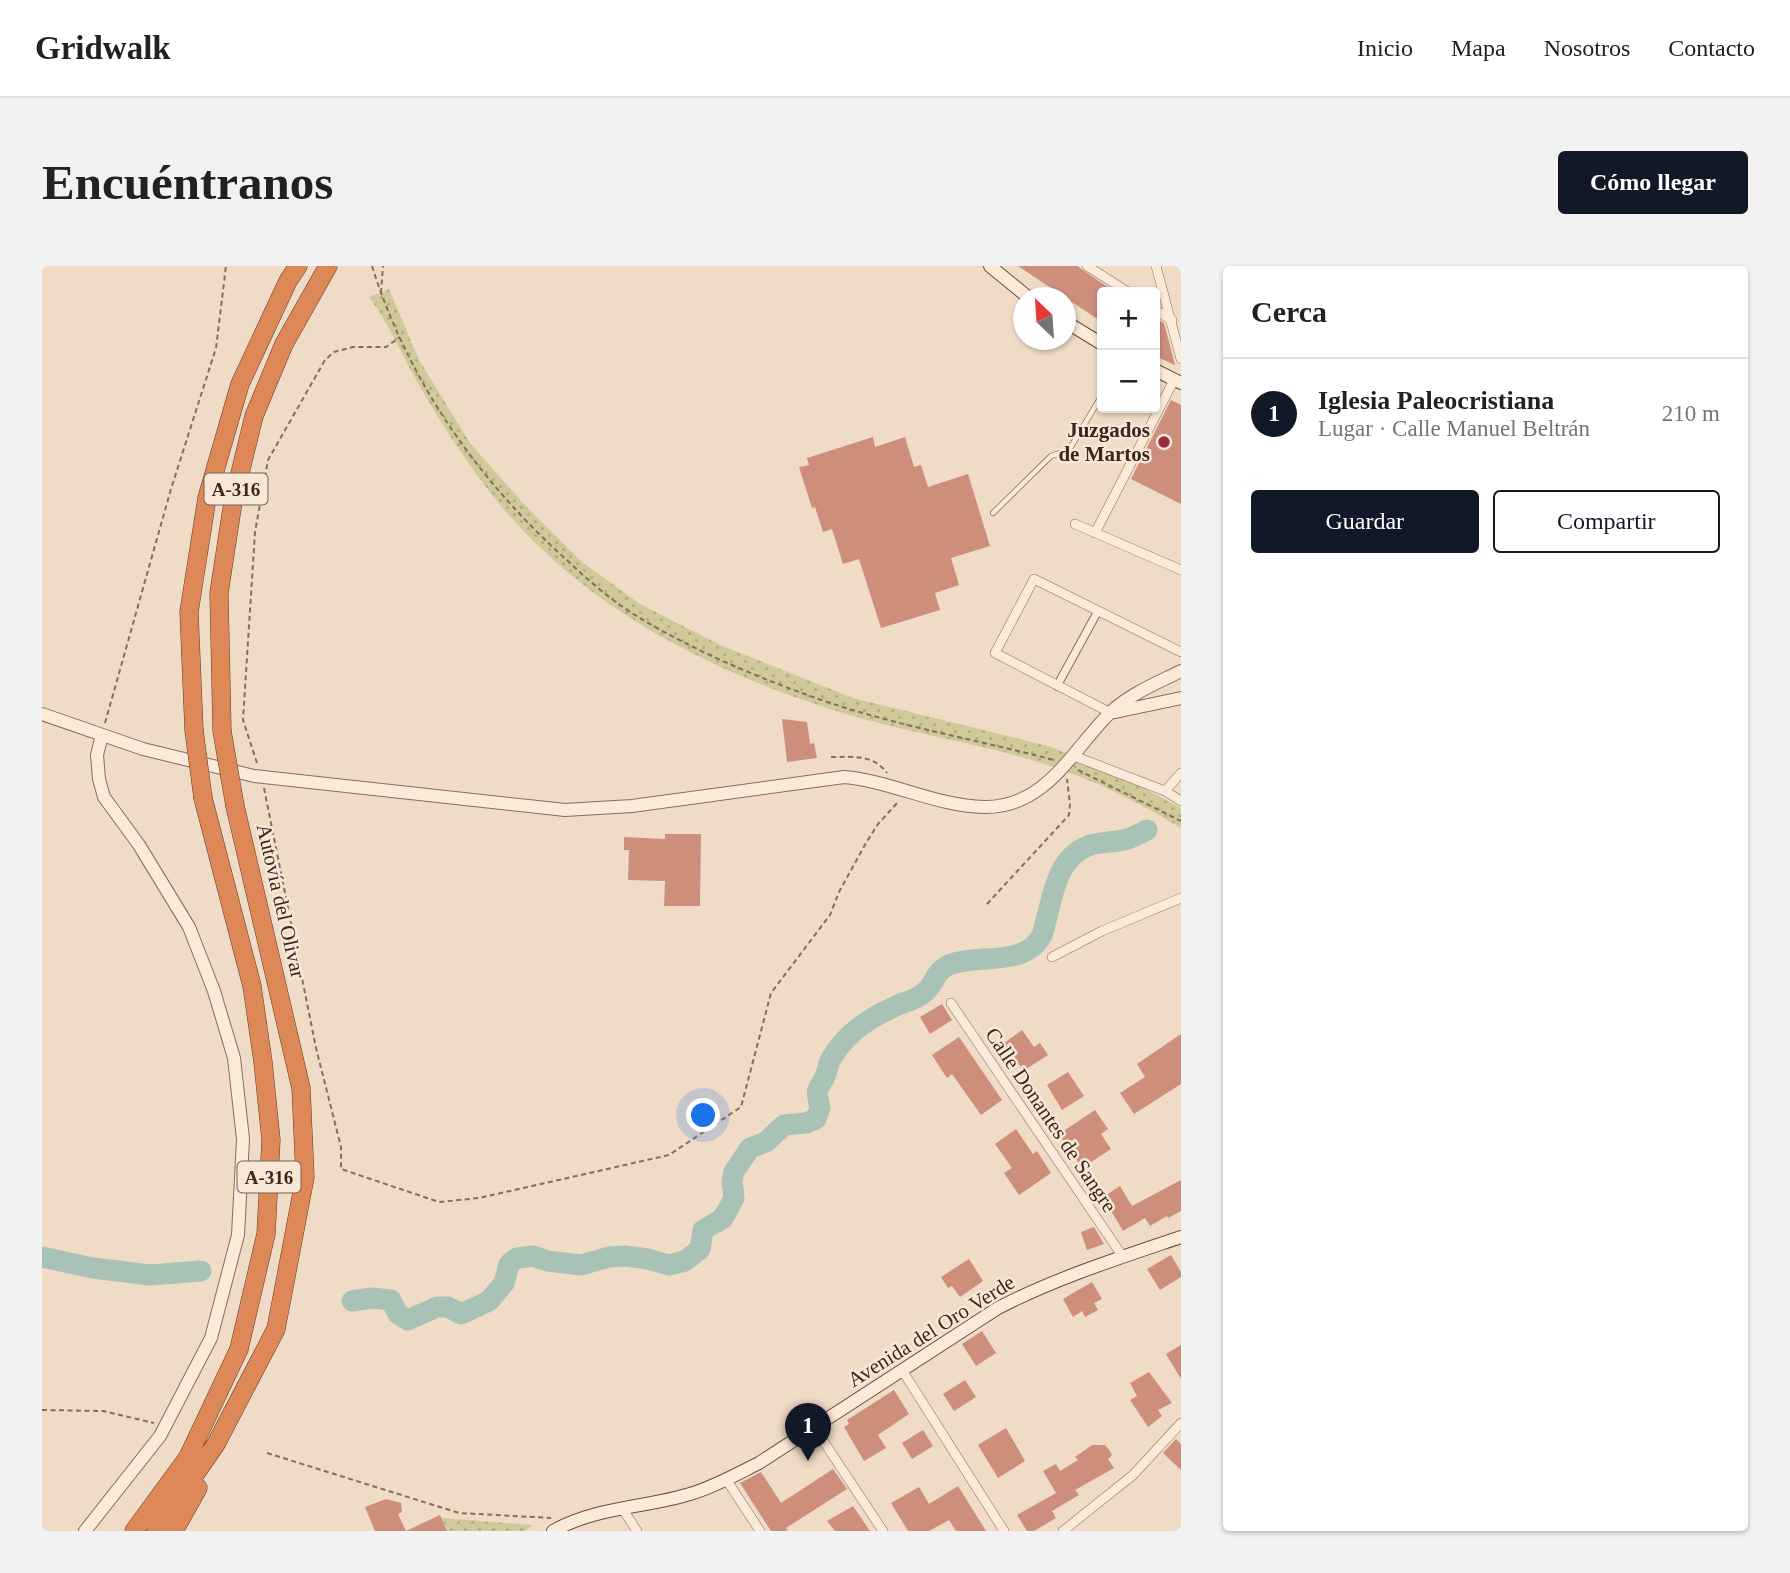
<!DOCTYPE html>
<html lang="es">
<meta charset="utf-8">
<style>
:root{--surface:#fff;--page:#f2f2f2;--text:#202124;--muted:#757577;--line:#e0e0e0;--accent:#111827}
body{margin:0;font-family:"Times New Roman",serif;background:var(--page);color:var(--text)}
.controls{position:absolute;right:21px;top:21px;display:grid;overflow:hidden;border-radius:7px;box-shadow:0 2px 5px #0004}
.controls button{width:63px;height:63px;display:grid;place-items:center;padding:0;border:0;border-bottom:2px solid var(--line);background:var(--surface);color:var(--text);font:35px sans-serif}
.compass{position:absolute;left:971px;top:21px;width:63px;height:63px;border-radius:50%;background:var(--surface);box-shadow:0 2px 5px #0004;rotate:335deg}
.you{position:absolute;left:662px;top:850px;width:24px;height:24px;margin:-18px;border:5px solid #fff;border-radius:50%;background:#1a73e8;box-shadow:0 0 0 10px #1a73e833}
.badge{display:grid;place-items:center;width:46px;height:46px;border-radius:50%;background:var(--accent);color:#fff;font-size:23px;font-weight:700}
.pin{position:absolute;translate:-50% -58px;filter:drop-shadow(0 2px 4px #0008)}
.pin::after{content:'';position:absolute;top:37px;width:24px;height:21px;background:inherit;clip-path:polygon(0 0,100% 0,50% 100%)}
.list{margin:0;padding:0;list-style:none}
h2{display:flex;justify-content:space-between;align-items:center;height:91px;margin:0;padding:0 28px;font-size:30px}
h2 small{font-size:23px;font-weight:400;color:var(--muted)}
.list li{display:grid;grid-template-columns:46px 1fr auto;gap:21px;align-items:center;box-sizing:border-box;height:112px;padding:0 28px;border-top:2px solid var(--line)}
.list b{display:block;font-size:26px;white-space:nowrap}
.list p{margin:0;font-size:23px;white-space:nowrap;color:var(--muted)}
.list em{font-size:23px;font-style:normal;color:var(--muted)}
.actions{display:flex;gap:14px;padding:21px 28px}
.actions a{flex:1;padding:16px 0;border:2px solid var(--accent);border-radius:7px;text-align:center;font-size:24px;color:var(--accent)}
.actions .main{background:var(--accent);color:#fff}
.map{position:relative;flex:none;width:1139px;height:1265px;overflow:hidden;border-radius:7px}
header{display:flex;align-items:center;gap:42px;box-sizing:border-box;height:98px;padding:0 35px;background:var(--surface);border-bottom:2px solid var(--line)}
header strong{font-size:33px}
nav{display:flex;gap:38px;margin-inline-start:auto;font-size:24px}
.intro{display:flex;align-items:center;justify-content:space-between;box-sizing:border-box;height:168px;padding:0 42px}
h1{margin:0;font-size:49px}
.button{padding:18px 32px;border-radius:7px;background:var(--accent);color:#fff;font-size:24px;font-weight:700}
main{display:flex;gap:42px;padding:0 42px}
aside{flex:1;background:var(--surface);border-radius:7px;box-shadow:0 2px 5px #0004}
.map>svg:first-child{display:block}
.park{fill:url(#park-dots)}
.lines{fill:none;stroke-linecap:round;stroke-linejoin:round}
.river{stroke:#a8c3b5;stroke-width:21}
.building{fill:#ce8e7c}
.service-casing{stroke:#8b6b5b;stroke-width:6}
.pedestrian-casing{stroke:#8b6b5b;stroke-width:9}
.minor-casing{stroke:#8b6b5b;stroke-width:10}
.tertiary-casing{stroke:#8b6b5b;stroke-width:14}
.secondary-casing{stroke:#6d4d3e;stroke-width:14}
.motorway-casing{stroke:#593b2f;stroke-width:19}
.path{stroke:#8b6b5b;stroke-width:2;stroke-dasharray:5 3.5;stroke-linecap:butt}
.service{stroke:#faeada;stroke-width:4.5}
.pedestrian{stroke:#faeada;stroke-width:7}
.minor{stroke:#faeada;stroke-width:9}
.tertiary{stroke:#faeada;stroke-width:12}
.secondary{stroke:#faeada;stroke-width:12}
.motorway{stroke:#df8857;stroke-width:18}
.motorway-bridge-casing{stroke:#593b2f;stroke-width:19;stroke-linecap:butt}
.motorway-bridge{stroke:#df8857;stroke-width:18}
.poi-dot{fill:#9b2a41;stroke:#f6e7d6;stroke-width:2.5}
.labels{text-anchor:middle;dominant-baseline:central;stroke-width:5;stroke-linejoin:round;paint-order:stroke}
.shield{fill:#f6e7d6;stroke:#736156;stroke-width:2}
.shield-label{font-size:19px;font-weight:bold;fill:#3b271f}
.poi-label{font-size:21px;font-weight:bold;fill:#3b271f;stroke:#f6e7d6;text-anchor:end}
.street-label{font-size:21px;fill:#3b271f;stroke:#f6e7d6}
</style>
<header>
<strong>Gridwalk</strong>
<nav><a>Inicio</a><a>Mapa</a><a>Nosotros</a><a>Contacto</a></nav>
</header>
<div class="intro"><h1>Encuéntranos</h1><a class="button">Cómo llegar</a></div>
<main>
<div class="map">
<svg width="1139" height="1265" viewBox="0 0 1139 1265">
<defs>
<pattern id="park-dots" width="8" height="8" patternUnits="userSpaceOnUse" patternTransform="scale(1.75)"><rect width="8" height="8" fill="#ceca9a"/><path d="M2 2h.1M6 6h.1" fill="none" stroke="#b2ae84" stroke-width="1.8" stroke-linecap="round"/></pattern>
</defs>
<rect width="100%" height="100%" fill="#efdbc6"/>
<path class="park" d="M347,23L377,94L428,177L480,236L540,296L598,338L678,379L811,432L1006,480L1066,503L1139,542V562C1098,537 1051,513 1005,499C952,481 895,472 841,458C691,419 539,347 444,221C419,188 397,154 377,119C360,89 347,58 327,31Z
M400,1252L490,1259L484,1265H405Z"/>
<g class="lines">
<path class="river" d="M0,991L51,1002L108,1009L159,1005
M310,1035L330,1032L349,1034L356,1048L366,1054L395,1041H406L419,1048L447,1035L462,1017L467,998L475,992L491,990L506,995L539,999L567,991L583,990L606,993L627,999L643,995L658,983L661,964L680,953L687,942L692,932L690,915L692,906L708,882L724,876L742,859L764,857L774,853L778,842C773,819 775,828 784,808C786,803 786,798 789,793C804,767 827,752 854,740C863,736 876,733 883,726C893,718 892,706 907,699C936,687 983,702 1000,669C1011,636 1011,589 1052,578C1063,576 1074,576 1085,573C1092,571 1099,567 1105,564"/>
</g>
<path class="building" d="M976,0H1035L1038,2L1073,26H1060V56Z
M1113,52L1122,57L1133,99L1113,90Z
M1129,134L1139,139V238L1089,213Z
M831,171L833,181L863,171L872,201L879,199L886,221L926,208L948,280L909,292L917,319L893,327L898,344L839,362L817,293L801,298L790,263L781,266L773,241L770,242L757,201L767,199L765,192Z
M740,453L765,456L768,478L772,477L775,492L745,496Z
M623,568H659L658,640H622L623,615L586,614L587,584H582V571L623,573Z
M900,738L910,754L888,768L878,751Z
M980,764L992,781L998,777L1006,789L981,805L972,790L967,793L958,780Z
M1139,768V818L1092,848L1078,827L1103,811L1095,798Z
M917,771L960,834L939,849L910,808L905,812L890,789Z
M1026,806L1042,830L1020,844L1005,819Z
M1053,844L1066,863L1059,868L1069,883L1040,902L1017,868Z
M974,863L991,888L995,885L1009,907L977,929L962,907L970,902L953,878Z
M1139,914V945L1126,952L1125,950L1108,960L1103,952L1081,965L1061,931L1078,920L1090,940Z
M1052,961L1062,978L1045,984L1039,966Z
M1129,989L1139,1006V1011L1118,1024L1105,1003Z
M927,993L941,1015L918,1031L910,1020L906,1022L899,1011Z
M1050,1016L1060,1033L1052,1037L1056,1044L1043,1051L1040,1045L1031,1051L1021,1033Z
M940,1065L954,1087L934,1100L920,1078Z
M1139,1079V1113L1124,1088Z
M1107,1106L1130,1137L1116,1144L1120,1150L1106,1161L1088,1134L1095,1130L1088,1117Z
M923,1114L934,1131L912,1145L901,1128Z
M852,1124L867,1148L836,1169L844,1182L822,1195L802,1161L807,1158L805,1154Z
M964,1162L983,1195L956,1212L936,1179Z
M881,1164L891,1180L870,1193L860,1177Z
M1134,1173L1139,1178V1204L1121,1187Z
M1050,1179H1063L1068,1185L1070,1189L1066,1193L1072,1202L1033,1224L1037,1229L1010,1245L1014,1252L992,1265H985L975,1249L1014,1227L1001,1205L1014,1198L1018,1205L1036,1194L1033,1191Z
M791,1203L805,1223L744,1262L746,1265H729L698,1217L719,1206L739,1237Z
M916,1220L944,1265H914L907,1254L887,1265H866L849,1237L877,1221L887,1238Z
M344,1233L359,1237L360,1246L356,1248L364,1265L398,1249L405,1265H333L323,1241Z
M811,1240L828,1265H793L785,1255Z"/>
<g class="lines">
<g class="service-casing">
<path id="service" d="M951,247L1009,190L1027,184L1060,129"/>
</g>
<g class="pedestrian-casing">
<path id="pedestrian" d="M1015,420L1056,345"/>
</g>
<g class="minor-casing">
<path id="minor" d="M1045,0L1086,26
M1114,0L1139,93
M1113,44L1130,54
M1033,258L1139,304
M1053,267L1132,114
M1069,447L953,387L992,313L1139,386
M1032,490L1123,525L1139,507
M1123,525L1139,535
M1010,691L1060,665L1139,632
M909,737L1081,991
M860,1104L962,1265
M772,1161L841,1265
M684,1213L718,1265
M580,1242L595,1265
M1021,1265L1091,1209L1139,1157"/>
</g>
<g class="tertiary-casing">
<path id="tertiary" d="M1073,446L1139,432
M0,448L101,483L212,510L523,544L590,540L802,511C849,515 894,540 942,541C1005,542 1031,482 1070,445C1090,427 1115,417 1139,405
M43,1265L118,1170L169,1072L196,969L201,873L192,792L172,725L147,661L97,579L62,531L57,513L55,489L60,469"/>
</g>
<g class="secondary-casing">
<path id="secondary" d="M948,0L987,32
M1024,56L1060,78
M1113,104L1139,117
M511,1265C554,1241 602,1242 648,1228C672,1221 695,1208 717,1197L956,1042C1014,1012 1077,992 1139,971"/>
</g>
<g class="motorway-casing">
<path id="motorway" d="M152,464L147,346L165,232L198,118L246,15L256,0
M180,465L177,327L191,236L212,150L242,78L286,0
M92,1265L146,1191L197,1083L224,968L229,874L221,796L210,720L161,532
M114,1265L174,1178L234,1063L263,911L259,822L193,540
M132,1265L156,1222"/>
</g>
<path class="path" d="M330,0C366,115 437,216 527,296C547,315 569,334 593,349C646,382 712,410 771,431C849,459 932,473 1012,494
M339,27L341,0
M63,457L129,223L174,82L184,0
M789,491C811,491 831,488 845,507
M215,497L201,454L213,266L226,194L283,94L292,86L311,81H344L358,71
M1036,504L1139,555
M222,522L274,782L299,881V903L397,936L437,932L627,889L699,841L729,727L788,649L797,626L824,577L836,558L856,536
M945,638L1027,549L1028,538L1025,513
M0,1144L61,1145L112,1157
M225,1187L417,1247L509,1252"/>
<use href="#service" class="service"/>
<use href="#pedestrian" class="pedestrian"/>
<use href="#minor" class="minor"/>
<use href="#tertiary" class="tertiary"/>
<use href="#secondary" class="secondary"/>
<use href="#motorway" class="motorway"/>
<g class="motorway-bridge-casing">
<path id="motorway-bridge" d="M152,464L161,532
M180,465L193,540"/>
</g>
<use href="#motorway-bridge" class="motorway-bridge"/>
</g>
<circle class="poi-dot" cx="1122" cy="176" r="7"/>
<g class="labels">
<g class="shield">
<rect x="162.5" y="207.5" width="63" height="31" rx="5"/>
<rect x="195.5" y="895.5" width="63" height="31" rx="5"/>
</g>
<g class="shield-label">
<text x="194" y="223">A-316</text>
<text x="227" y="911">A-316</text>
</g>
<g class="poi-label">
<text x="1108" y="164">Juzgados<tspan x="1108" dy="24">de Martos</tspan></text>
</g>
<g class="street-label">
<text transform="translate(239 635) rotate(77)">Autovía del Olivar</text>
<text transform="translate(1009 854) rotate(56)">Calle Donantes de Sangre</text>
<text transform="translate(889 1065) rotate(-32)">Avenida del Oro Verde</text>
</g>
</g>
</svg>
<div class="controls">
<button>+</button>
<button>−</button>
</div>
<svg class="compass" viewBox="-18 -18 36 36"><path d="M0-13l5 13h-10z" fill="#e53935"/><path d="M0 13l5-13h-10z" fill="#757577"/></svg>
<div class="you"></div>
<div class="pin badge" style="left:766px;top:1195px">1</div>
</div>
<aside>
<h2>Cerca<small></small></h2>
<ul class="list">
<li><span class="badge">1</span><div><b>Iglesia Paleocristiana</b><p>Lugar · Calle Manuel Beltrán</p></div><em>210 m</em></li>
</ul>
<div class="actions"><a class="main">Guardar</a><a>Compartir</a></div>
</aside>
</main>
